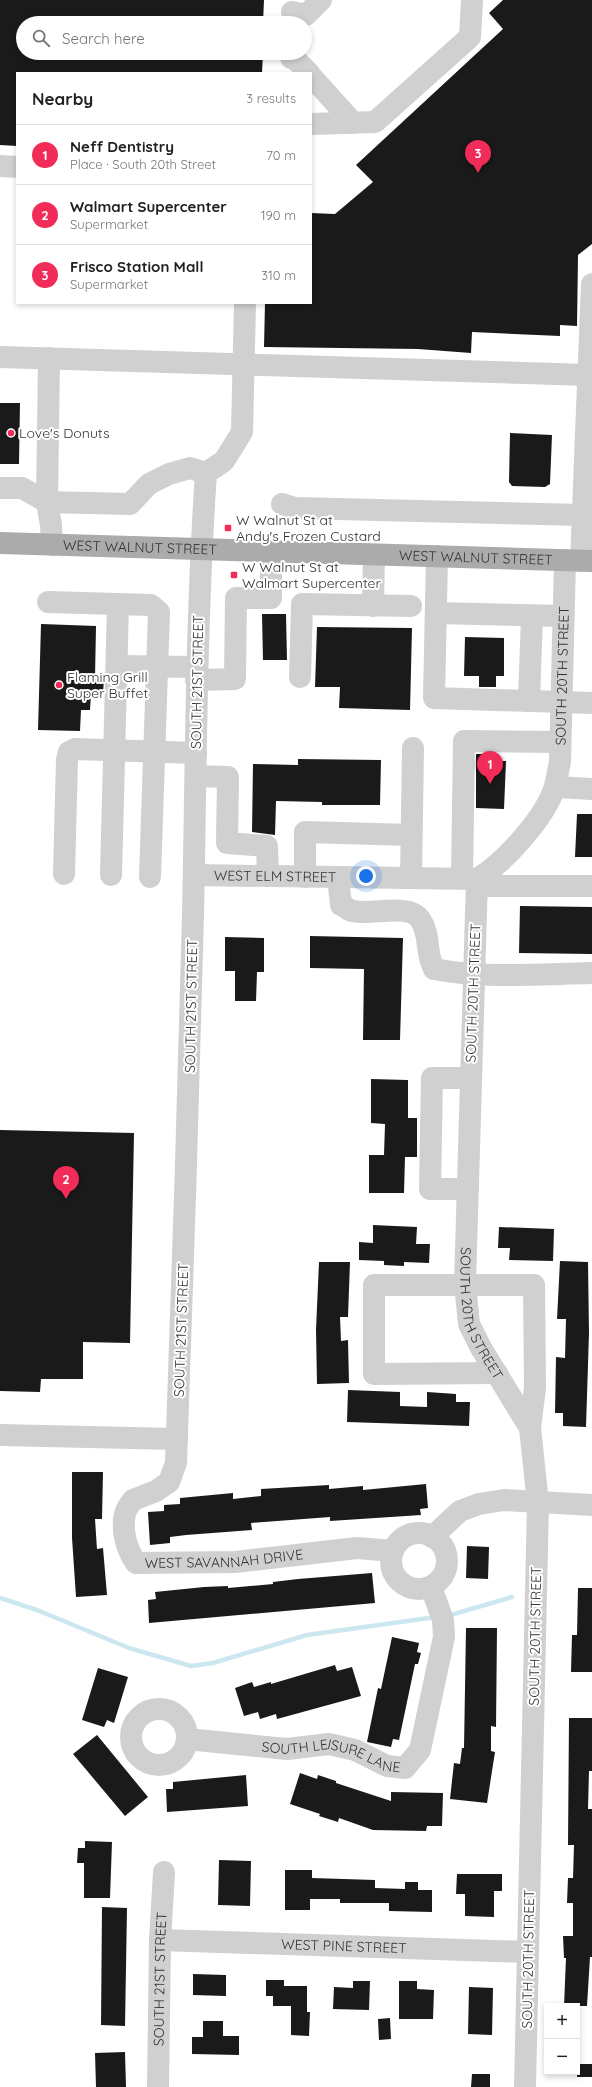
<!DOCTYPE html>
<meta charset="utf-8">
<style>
:root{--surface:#fff;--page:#f6f6f6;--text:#202124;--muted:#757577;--line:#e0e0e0;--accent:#f22c58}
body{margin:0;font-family:Quicksand,sans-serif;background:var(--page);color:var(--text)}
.controls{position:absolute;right:12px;bottom:12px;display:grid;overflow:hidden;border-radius:0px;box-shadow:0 2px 6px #0003}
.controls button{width:36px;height:36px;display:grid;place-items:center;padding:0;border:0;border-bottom:1px solid var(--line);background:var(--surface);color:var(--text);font:20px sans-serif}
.you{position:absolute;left:366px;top:876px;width:14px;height:14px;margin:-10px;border:3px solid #fff;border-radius:50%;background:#1a73e8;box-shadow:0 0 0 6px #1a73e833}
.badge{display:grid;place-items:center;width:26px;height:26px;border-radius:50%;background:var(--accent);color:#fff;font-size:13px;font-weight:700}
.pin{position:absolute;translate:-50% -33px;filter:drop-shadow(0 1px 2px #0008)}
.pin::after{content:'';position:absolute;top:21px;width:14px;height:12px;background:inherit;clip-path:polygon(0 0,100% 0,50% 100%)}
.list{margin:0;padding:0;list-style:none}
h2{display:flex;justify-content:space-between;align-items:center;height:52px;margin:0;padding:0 16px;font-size:17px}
h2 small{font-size:13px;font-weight:400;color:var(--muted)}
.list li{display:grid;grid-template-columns:26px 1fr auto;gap:12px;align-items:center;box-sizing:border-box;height:60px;padding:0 16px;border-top:1px solid var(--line)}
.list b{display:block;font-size:15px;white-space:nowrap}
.list p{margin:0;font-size:13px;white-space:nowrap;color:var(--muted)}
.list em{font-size:13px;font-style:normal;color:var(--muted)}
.icon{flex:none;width:22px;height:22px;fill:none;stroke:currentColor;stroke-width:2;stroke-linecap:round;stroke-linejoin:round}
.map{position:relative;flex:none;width:592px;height:2087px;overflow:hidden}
.search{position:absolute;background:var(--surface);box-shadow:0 2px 6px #0003;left:16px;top:16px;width:296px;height:44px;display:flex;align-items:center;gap:10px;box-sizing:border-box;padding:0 14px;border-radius:22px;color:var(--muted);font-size:15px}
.panel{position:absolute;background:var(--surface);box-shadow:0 2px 6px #0003;left:16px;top:72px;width:296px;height:232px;border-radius:0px}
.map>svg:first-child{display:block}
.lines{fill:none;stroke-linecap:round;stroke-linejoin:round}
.stream{stroke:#cce7f0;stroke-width:4.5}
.building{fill:#1a1a1a}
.minor{stroke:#d0d0d0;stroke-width:22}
.major{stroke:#ababab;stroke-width:22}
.poi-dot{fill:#f22c58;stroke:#fff;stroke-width:1.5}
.labels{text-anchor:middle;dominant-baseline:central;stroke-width:4;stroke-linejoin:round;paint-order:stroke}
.poi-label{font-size:14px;fill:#333;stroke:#fff;text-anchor:start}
.street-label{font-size:14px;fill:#333;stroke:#fff}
</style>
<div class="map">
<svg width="592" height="2087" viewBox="0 0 592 2087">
<rect width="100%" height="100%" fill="#fff"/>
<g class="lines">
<path class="stream" d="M0,1598L37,1610L129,1648L191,1666L213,1663L307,1635L429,1618
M454,1614L512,1597"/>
</g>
<path class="building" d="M0,0H264L263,23H23V53H263L262,73H17V146L0,145Z
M503,0H592V244L578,255L577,326L560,325V336L472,332L471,353L418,349L264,347L265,303H311V213L335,214L373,182L356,165L503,29L489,13Z
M0,403H20L19,464H0Z
M510,433L552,435L550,484L545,487L512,486L509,482Z
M262,614H286L287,660H263Z
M41,624L96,626L95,678H104L103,694H91L90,710H81L80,731L38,730Z
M317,627L412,628L410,710L339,708L340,687H315Z
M465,637L504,638V676H496V687H479V676H464Z
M476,754H496L495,761H506L504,809L476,808Z
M298,759L381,760L380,805H322V802L276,801L275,835L252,832L253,764L298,765Z
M577,814H592V857H575Z
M520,906L592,907V954L519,953Z
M310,936L403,938L400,1040H363L364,969L310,968Z
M225,937L264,938V972H257L256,1001H235V971H225Z
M371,1079L408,1080V1118H417V1157H405L404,1193H369V1155H384L385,1124L371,1123Z
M0,1130L134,1133L130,1343L83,1342V1379H41L40,1392L0,1391Z
M373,1225L417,1227L416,1244H430L429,1263L404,1262V1266L384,1265V1261L359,1260V1242L373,1243Z
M499,1227L554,1229L553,1261L509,1260L510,1248H498Z
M560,1261L588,1262L589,1333L586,1427L563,1426V1413H555L556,1357L565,1358L566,1319H557Z
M319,1262H350L348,1317H340L341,1341L348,1340L349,1383L317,1384L316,1330Z
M348,1390L400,1392V1406L427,1407V1392L456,1394V1402H470L469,1426L347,1422Z
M72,1472H103L102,1519H95L97,1549L103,1548L107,1595L76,1597L72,1538Z
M426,1484L428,1508L420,1509L421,1515L330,1521V1517L251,1523L252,1530L186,1535L170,1537V1543L150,1545L148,1512L164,1511V1505L180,1504V1498L233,1493V1499L261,1496V1489L329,1485V1489L363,1486V1490Z
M467,1546L489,1547L488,1579L466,1578Z
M372,1573L375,1603L149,1623L148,1600L156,1599L155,1592L204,1587L228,1586V1588L273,1584V1582L298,1579Z
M578,1588H592V1672H571L572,1635H577Z
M466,1628H497L496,1727L491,1726V1751L495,1752L487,1803L450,1799L454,1763L460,1764L462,1748H464Z
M392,1637L419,1643L417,1652L421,1653L418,1664H415L399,1740L393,1739L391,1747L367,1742L378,1688L381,1689Z
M335,1665L337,1671L352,1667L361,1696L277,1719L276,1714L260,1719L258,1712L244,1716L235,1688L252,1682L254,1687L271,1682V1684Z
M98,1668L128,1677L114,1723L107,1720L104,1727L82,1720Z
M569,1718H592V1771H589L588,1809H592V1957H590L587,2006H564L566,1958H564L563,1936H573V1903H567L568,1878H573L574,1845H568Z
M97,1735L148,1797L125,1816L73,1754Z
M300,1773L317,1779L318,1775L336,1781V1783L391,1801V1792L443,1793L442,1826H427L426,1831L373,1830L339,1818L338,1822L319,1816L320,1814L290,1804Z
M246,1775L248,1806L167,1812L166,1789H173V1782Z
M85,1841L112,1842L110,1898H84V1863H77L78,1848H85Z
M219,1860L251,1861L250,1906L218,1905Z
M285,1870H312V1878L375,1880V1888L405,1889V1882H418V1890H432V1912L389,1911V1903H340V1899H310V1910H285Z
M457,1874H502V1891H494V1917L465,1916V1894H456Z
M102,1907L127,1908L125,2026L101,2025Z
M193,1974L226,1975V1996L193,1995Z
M266,1980H284V1986H307V2012H310L309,2036L291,2035V2006H273V1996H266Z
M353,1981H370L369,2010L333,2009L334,1987L353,1988Z
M399,1981H417V1989L434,1990L433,2019H399Z
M469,1987L493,1988L492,2035L468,2034Z
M390,2018L391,2039L379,2040L378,2019Z
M203,2021H223V2036H239V2055L192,2054V2037H203Z
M125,2052L126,2087H96L95,2053Z
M577,2064H592V2077H577Z
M472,2074H490V2087H471Z"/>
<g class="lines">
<g class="minor">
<path d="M292,12L306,15L321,0"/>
<path d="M291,58L296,60L309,73"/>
<path d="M311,76L348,117L350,123"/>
<path d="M311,124L375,122L470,37L472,0"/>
<path d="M0,166L17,167"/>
<path id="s1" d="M245,303L242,432L224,461L206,473C196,620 196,768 193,915C189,1098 182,1280 176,1463L169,1482L156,1491L133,1500C130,1504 126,1509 125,1514C121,1531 127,1550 136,1563L235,1562L357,1548L393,1551"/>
<path d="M0,357L588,375"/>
<path d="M49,358L47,502L51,525L52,545"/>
<path d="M0,488H22L47,502L130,504L149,484L169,474L190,468L206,473"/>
<path d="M282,504L295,508L582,515"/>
<path d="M437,556L434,698L592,703"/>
<path d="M581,561L592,284"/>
<path d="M48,602L151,605L159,612L150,877"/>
<path d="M373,606L374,555"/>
<path d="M436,613L563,616"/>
<path d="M117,666L196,667"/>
<path d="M300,677L302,604L411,606"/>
<path d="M196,680L235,679L236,598H271V552"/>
<path d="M529,701L532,616"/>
<path d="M196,776L228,777L227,843L267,846L268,876"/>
<path d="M555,787L592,789"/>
<path d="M64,874L67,760L69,752L75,749L196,753"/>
<path d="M111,875L118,604"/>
<path id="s2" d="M194,875L477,879"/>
<path d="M305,877V832L411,835"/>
<path d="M338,877L341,905C344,906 347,908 349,910C367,917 408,902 420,919C431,935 425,953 434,969C485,979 540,974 592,973"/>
<path d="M411,878L413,748"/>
<path d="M462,878L464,741L560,742"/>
<path id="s3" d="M477,879L465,1284L469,1324L481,1348L530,1428L538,1503L525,2087"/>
<path id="s4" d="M477,879C504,863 546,817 555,786C557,779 558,770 560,762L565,560"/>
<path d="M477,886H592"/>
<path d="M468,1189H430L432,1078H471"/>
<path d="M497,1373L374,1374V1285H534L535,1388L530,1428"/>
<path d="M0,1435L177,1439"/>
<circle cx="419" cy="1561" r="28"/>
<path d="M432,1537L460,1511L479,1504L504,1500L592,1505"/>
<circle cx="159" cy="1737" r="28"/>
<path id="s5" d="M187,1739L287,1749L329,1744L355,1750L387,1766L405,1768L420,1750L444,1637L443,1620L431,1587"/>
<path id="s6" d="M160,1940L528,1952"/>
<path id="s7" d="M158,2087L160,1940L164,1872"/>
</g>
<path class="major" id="s8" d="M0,543L592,561"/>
</g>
<g class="poi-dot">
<circle cx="11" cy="433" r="4"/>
<rect x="224" y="524" width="8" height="8" rx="2"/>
<rect x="230" y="571" width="8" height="8" rx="2"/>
<circle cx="59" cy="685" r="4"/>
</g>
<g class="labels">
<g class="poi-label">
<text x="19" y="433">Love's Donuts</text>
<text x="236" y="520">W Walnut St at<tspan x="236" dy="16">Andy's Frozen Custard</tspan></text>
<text x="242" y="567">W Walnut St at<tspan x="242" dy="16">Walmart Supercenter</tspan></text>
<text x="67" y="677">Flaming Grill<tspan x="67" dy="16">Super Buffet</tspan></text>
</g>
<g class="street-label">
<text stroke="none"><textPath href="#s8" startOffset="140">WEST WALNUT STREET</textPath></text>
<text stroke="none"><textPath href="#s8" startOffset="476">WEST WALNUT STREET</textPath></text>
<text stroke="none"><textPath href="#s4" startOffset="234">SOUTH 20TH STREET</textPath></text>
<text transform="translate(197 682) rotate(-89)">SOUTH 21ST STREET</text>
<text stroke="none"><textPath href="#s2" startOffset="81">WEST ELM STREET</textPath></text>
<text transform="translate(473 993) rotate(-88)">SOUTH 20TH STREET</text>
<text transform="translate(191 1006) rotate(-89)">SOUTH 21ST STREET</text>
<text stroke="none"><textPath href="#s3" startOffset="438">SOUTH 20TH STREET</textPath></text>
<text transform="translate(181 1330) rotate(-88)">SOUTH 21ST STREET</text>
<text stroke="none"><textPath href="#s1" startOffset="1392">WEST SAVANNAH DRIVE</textPath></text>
<text transform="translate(535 1636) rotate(-89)">SOUTH 20TH STREET</text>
<text stroke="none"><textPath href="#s5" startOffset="147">SOUTH LEISURE LANE</textPath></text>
<text stroke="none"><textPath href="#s6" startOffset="184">WEST PINE STREET</textPath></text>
<text transform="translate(528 1959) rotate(-89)">SOUTH 20TH STREET</text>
<text stroke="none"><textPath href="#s7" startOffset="108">SOUTH 21ST STREET</textPath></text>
</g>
</g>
</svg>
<div class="controls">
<button>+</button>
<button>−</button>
</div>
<div class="you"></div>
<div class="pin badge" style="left:490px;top:784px">1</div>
<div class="pin badge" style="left:66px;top:1199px">2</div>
<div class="pin badge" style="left:478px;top:173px">3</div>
<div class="search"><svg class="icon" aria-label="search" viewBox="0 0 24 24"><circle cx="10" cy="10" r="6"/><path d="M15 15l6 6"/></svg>Search here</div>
<section class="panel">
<h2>Nearby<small>3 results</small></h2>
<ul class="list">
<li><span class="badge">1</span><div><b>Neff Dentistry</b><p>Place · South 20th Street</p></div><em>70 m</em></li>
<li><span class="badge">2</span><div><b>Walmart Supercenter</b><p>Supermarket</p></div><em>190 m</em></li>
<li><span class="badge">3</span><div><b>Frisco Station Mall</b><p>Supermarket</p></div><em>310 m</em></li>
</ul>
</section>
</div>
